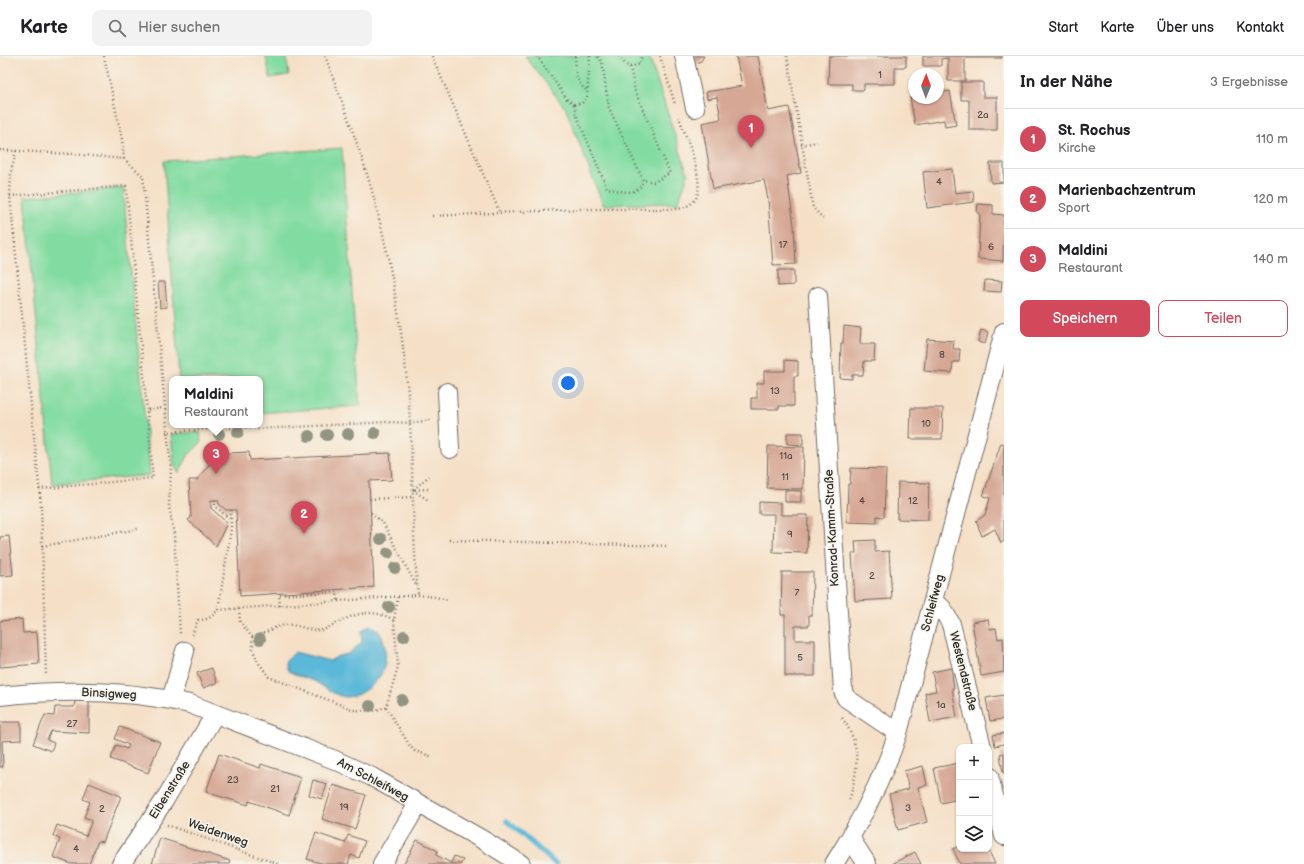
<!DOCTYPE html>
<html lang="de">
<meta charset="utf-8">
<style>
:root{--surface:#fff;--page:#f2f2f2;--text:#202124;--muted:#757577;--line:#e0e0e0;--accent:#d1495b}
body{margin:0;font-family:"Balsamiq Sans",sans-serif;background:var(--page);color:var(--text)}
.controls{position:absolute;right:12px;bottom:12px;display:grid;overflow:hidden;border-radius:8px;box-shadow:0 1px 3px #0004}
.controls button{width:36px;height:36px;display:grid;place-items:center;padding:0;border:0;border-bottom:1px solid var(--line);background:var(--surface);color:var(--text);font:20px sans-serif}
.compass{position:absolute;left:908px;top:12px;width:36px;height:36px;border-radius:50%;background:var(--surface);box-shadow:0 1px 3px #0004;rotate:1deg}
.you{position:absolute;left:568px;top:327px;width:14px;height:14px;margin:-10px;border:3px solid #fff;border-radius:50%;background:#1a73e8;box-shadow:0 0 0 6px #1a73e833}
.badge{display:grid;place-items:center;width:26px;height:26px;border-radius:50%;background:var(--accent);color:#fff;font-size:13px;font-weight:700}
.pin{position:absolute;translate:-50% -33px;filter:drop-shadow(0 1px 2px #0008)}
.pin::after{content:'';position:absolute;top:21px;width:14px;height:12px;background:inherit;clip-path:polygon(0 0,100% 0,50% 100%)}
.popup{position:absolute;left:169px;top:320px;width:94px;height:52px;box-sizing:border-box;display:grid;place-content:center;border-radius:8px;background:var(--surface);filter:drop-shadow(0 1px 3px #0005);font-size:13px;white-space:nowrap;color:var(--muted)}
.popup b{font-size:15px;color:var(--text)}
.popup::after{content:'';position:absolute;left:50%;top:100%;margin-left:-8px;border:8px solid transparent;border-top-color:var(--surface)}
.list{margin:0;padding:0;list-style:none}
h2{display:flex;justify-content:space-between;align-items:center;height:52px;margin:0;padding:0 16px;font-size:17px}
h2 small{font-size:13px;font-weight:400;color:var(--muted)}
.list li{display:grid;grid-template-columns:26px 1fr auto;gap:12px;align-items:center;box-sizing:border-box;height:60px;padding:0 16px;border-top:1px solid var(--line)}
.list b{display:block;font-size:15px;white-space:nowrap}
.list p{margin:0;font-size:13px;white-space:nowrap;color:var(--muted)}
.list em{font-size:13px;font-style:normal;color:var(--muted)}
.actions{display:flex;gap:8px;padding:12px 16px}
.actions a{flex:1;padding:9px 0;border:1px solid var(--accent);border-radius:8px;text-align:center;font-size:14px;color:var(--accent)}
.actions .main{background:var(--accent);color:#fff}
.icon{flex:none;width:22px;height:22px;fill:none;stroke:currentColor;stroke-width:2;stroke-linecap:round;stroke-linejoin:round}
.map{position:relative;flex:none;width:1004px;height:808px;overflow:hidden}
header{display:flex;align-items:center;gap:24px;box-sizing:border-box;height:56px;padding:0 20px;background:var(--surface);border-bottom:1px solid var(--line)}
header strong{font-size:19px}
nav{display:flex;gap:22px;margin-inline-start:auto;font-size:14px}
.search{width:280px;height:36px;background:var(--page);display:flex;align-items:center;gap:10px;box-sizing:border-box;padding:0 14px;border-radius:8px;color:var(--muted);font-size:15px}
main{display:flex}
aside{flex:1;background:var(--surface)}
.map>svg:first-child{display:block}
.green{fill:#82dca2;stroke:#568466}
.water{fill:#5ab8d8;stroke:#427282}
.lines{fill:none;stroke-linecap:round;stroke-linejoin:round}
.stream{stroke:#5ab8d8;stroke-width:5.5}
.building{fill:#d6a794}
.minor-casing{stroke:#726a62;stroke-width:20}
.path{stroke:#726a62;stroke-width:2.5;stroke-dasharray:1 3;stroke-linecap:butt}
.minor{stroke:#fff;stroke-width:18}
.tree{fill:#929582}
.labels{text-anchor:middle;dominant-baseline:central;stroke-width:3;stroke-linejoin:round;paint-order:stroke}
.number-label{font-size:10px;fill:#564a45}
.street-label{font-size:12px;fill:#2b2b2b;stroke:#f7f3e8}
</style>
<header>
<strong>Karte</strong>
<div class="search"><svg class="icon" aria-label="search" viewBox="0 0 24 24"><circle cx="10" cy="10" r="6"/><path d="M15 15l6 6"/></svg>Hier suchen</div>
<nav><a>Start</a><a>Karte</a><a>Über uns</a><a>Kontakt</a></nav>
</header>
<main>
<div class="map">
<svg width="1004" height="808" viewBox="0 0 1004 808">
<rect width="100%" height="100%" fill="#f7f3e8"/>
<filter id="ink" filterUnits="userSpaceOnUse"><feTurbulence type="fractalNoise" baseFrequency=".025" numOctaves="2"/><feDisplacementMap in="SourceGraphic" scale="8" xChannelSelector="R" yChannelSelector="G"/><feConvolveMatrix kernelMatrix="1 2 1 2 8 2 1 2 1" color-interpolation-filters="sRGB"/></filter>
<filter id="wash" filterUnits="userSpaceOnUse"><feTurbulence type="fractalNoise" baseFrequency=".012" numOctaves="4" result="noise"/><feDisplacementMap in="SourceGraphic" scale="16" xChannelSelector="R" yChannelSelector="G"/><feGaussianBlur stdDeviation="0.9" result="paint"/><feColorMatrix in="noise" values="0 0 0 0 0 0 0 0 0 0 0 0 0 0 0 0 0 1.4 0 .05"/><feComposite in="paint" operator="in"/></filter>
<g filter="url(#wash)">
<rect width="100%" height="100%" fill="#f5e0c7"/>
<path class="green" d="M266,0H286L289,19L270,22Z
M525,0H649L688,119L678,147L603,149L566,53Z
M342,92L360,350L260,357V323H179L164,105Z
M123,132L150,419L52,428L25,141Z
M200,376L201,387L189,398L179,417L174,410L171,378Z"/>
<path class="water" d="M371,570C387,575 389,605 381,618C374,630 361,640 347,641C335,641 324,630 314,625C305,622 296,619 288,615L285,606L295,596L330,605L338,600L348,598L362,586L361,576L366,572Z"/>
<g class="lines">
<path class="stream" d="M507,765L556,808"/>
</g>
<g id="blocks">
<path class="building" d="M688,0H704L701,5L696,7Z
M736,0H758L768,55L789,51L801,117L787,120L794,169L796,208L773,209L768,143L764,124L713,133L702,67L721,63L717,41L707,43L706,36L742,30Z
M829,0H906V11H895V28H864V34H852V28H828Z
M923,0H1002V2H965V25H948V2L941,3V10H923Z
M961,26H983V41H997V74H969V44H961Z
M950,35L956,69L945,71L944,64L915,69L910,41L938,42V37Z
M990,107H1004V126L991,127Z
M952,113L955,137L973,135L974,146L927,152L923,116Z
M978,148L993,149V158L1004,159L1003,205L978,203L980,157H977Z
M778,214H794V229L778,230Z
M985,224L1002,225L1001,236L984,235Z
M158,226H165L167,251L160,252Z
M844,270L861,272L860,288H875L874,305H864L863,319H852V323L840,322L841,287H843Z
M981,274L988,276L985,288L978,286Z
M927,283L954,285L953,293H960L959,306H953L952,317L924,315Z
M785,304L798,305V320H794V350H779V353H751V342H757V327H764V315H785Z
M911,352H943L942,383H910Z
M787,377H803V389L787,388Z
M1001,387L1004,388V485L1001,487L995,473L982,480L976,465L985,459L990,442L983,440Z
M768,390L804,391L803,433L767,432Z
M249,396L250,404L390,397L392,424L369,425L374,531L240,540L236,454H226L219,448L218,444H211V452L227,467L216,490L188,464L191,462L189,424H197L211,406L210,398Z
M851,412L886,413L884,461L877,460V467L847,466L848,428H850Z
M898,426L929,427L928,464L897,463Z
M785,434L801,435V446H785Z
M759,446L781,447V459H808L807,497L773,496L774,458H759Z
M9,480L13,519L0,520V481Z
M875,484V496L889,495L892,543L855,545L852,497H856L855,485Z
M782,516H813L812,559H809V570H795V584H815V620H785V559H781Z
M22,563L23,577L37,576L39,608L0,611V565Z
M988,563L990,573L996,572L998,583L1003,582L1004,616L981,620L972,566Z
M212,612L217,627L203,632L197,617Z
M951,612L954,632H952L957,661L930,666L925,637L936,635L932,616Z
M1004,639V663L990,665L986,642Z
M75,645L89,646V677L51,675L47,684L54,687L51,695L33,688L45,659L54,660L55,651H74Z
M0,666H21V684L2,685L3,711H0Z
M120,671L160,686L148,717L111,703L116,689L127,693L129,689L115,683Z
M1004,677V688L995,690L993,679Z
M1004,697V717H1003L1000,698Z
M219,698L260,712L261,708L301,721L289,759L249,745L248,749L206,736Z
M959,707V743L941,747L934,712Z
M923,710L927,729L918,731L927,766L898,774L889,738L909,733L904,715Z
M313,724L327,728L322,743L309,739Z
M89,727L121,740L103,786L98,785L89,808H71L53,801L60,783L53,780L57,769L86,780L92,764L84,761L90,746L83,743Z
M333,729L366,739L355,773L322,763Z
M316,777L345,787L348,779L365,785L359,802L351,799L348,808H324L307,803Z
M160,782L230,805L229,808H152Z
M417,784L438,795L436,799L451,807L454,800L463,804L461,808H404Z
M959,790V793H988L995,808H960L953,793Z
M915,796L921,808H892Z"/>
</g>
</g>
<g filter="url(#ink)">
<use href="#blocks" fill-opacity="0" stroke="#726a62" stroke-width="1"/>
<g class="lines">
<g class="minor-casing">
<path id="minor" d="M684,0L695,52
M818,240L843,635L846,642L898,677
M447,336L450,393
M933,546L942,552L951,568L982,691
M0,640C63,633 128,634 190,648L335,704L372,721L483,784L521,808
M171,644L185,595
M989,720L1004,780
M850,782L867,808
M121,808L164,745L215,658
M382,808L418,748
M834,808C861,766 882,724 898,677L1004,276"/>
</g>
<path class="path" d="M104,0L122,83L124,103
M325,0C344,52 365,104 378,158C391,209 400,263 406,316C414,390 411,465 418,539
M432,0L500,157
M537,0L567,43L575,49
M575,0C577,17 573,23 588,36
M590,0L587,42L582,47L575,49L576,58L607,132C621,135 638,142 643,124L609,52L602,6L597,0
M619,0L626,9L630,11L635,35L670,117L654,126L643,124
M660,0L675,48
M787,0L813,152L823,162
M630,11L640,8L642,0
M801,89L817,86
M0,94L72,98L124,103L143,120L171,414L169,450L174,479L180,579
M16,95L11,116L10,140L41,449L46,620
M10,140L126,130L147,354
M432,160L581,153H679C685,151 691,149 695,144C707,127 685,80 679,61
M166,376L249,371L258,373L387,366L411,367L431,364
M39,433L153,422L147,354L164,352
M428,433L413,434L429,420
M413,434L428,444
M370,443L413,441
M215,444V450L231,464
M371,457L383,467L417,531
M449,484L669,490
M42,490L138,473
M280,550L279,539L337,536L338,545
M239,553L240,566L252,581L253,594L258,606L269,621L354,654L373,655L386,651L398,611L394,564L398,541
M218,554L231,473V454
M192,579L198,564C208,564 212,561 218,554L418,539L436,541L447,544
M252,581C265,579 273,570 286,569C299,568 310,576 322,574C328,573 333,568 339,566C358,556 375,553 394,564
M386,651L410,690L415,695L433,701
M842,662C862,689 858,714 849,745
M167,769L278,808"/>
<use href="#minor" class="minor"/>
</g>
<g class="tree">
<circle cx="238" cy="376" r="6"/>
<circle cx="375" cy="377" r="6"/>
<circle cx="219" cy="378" r="6"/>
<circle cx="348" cy="378" r="6"/>
<circle cx="327" cy="379" r="6"/>
<circle cx="309" cy="380" r="6"/>
<circle cx="381" cy="483" r="6"/>
<circle cx="388" cy="497" r="6"/>
<circle cx="395" cy="512" r="6"/>
<circle cx="389" cy="551" r="6"/>
<circle cx="404" cy="580" r="6"/>
<circle cx="260" cy="583" r="6"/>
<circle cx="402" cy="644" r="6"/>
<circle cx="370" cy="650" r="6"/>
</g>
</g>
<g class="labels">
<g class="number-label">
<text x="880" y="19">1</text>
<text x="983" y="59">2a</text>
<text x="939" y="126">4</text>
<text x="783" y="189">17</text>
<text x="991" y="191">6</text>
<text x="942" y="299">8</text>
<text x="775" y="335">13</text>
<text x="926" y="368">10</text>
<text x="786" y="400">11a</text>
<text x="785" y="421">11</text>
<text x="862" y="445">4</text>
<text x="913" y="445">12</text>
<text x="790" y="478">9</text>
<text x="872" y="520">2</text>
<text x="797" y="537">7</text>
<text x="800" y="602">5</text>
<text x="941" y="649">1a</text>
<text x="72" y="668">27</text>
<text x="233" y="724">23</text>
<text x="275" y="733">21</text>
<text x="344" y="751">19</text>
<text x="908" y="752">3</text>
<text x="102" y="753">2</text>
<text x="76" y="793">4</text>
</g>
<g class="street-label">
<text transform="translate(832 472) rotate(-93)">Konrad-Kamm-Straße</text>
<text transform="translate(933 547) rotate(-75)">Schleifweg</text>
<text transform="translate(963 615) rotate(76)">Westendstraße</text>
<text transform="translate(109 638) rotate(3)">Binsigweg</text>
<text transform="translate(373 724) rotate(28)">Am Schleifweg</text>
<text transform="translate(170 734) rotate(-58)">Eibenstraße</text>
<text transform="translate(218 777) rotate(19)">Weidenweg</text>
</g>
</g>
</svg>
<div class="controls">
<button>+</button>
<button>−</button>
<button><svg class="icon" aria-label="layers" viewBox="0 0 24 24"><path d="M12 4l9 5-9 5-9-5zM3 14l9 5 9-5"/></svg></button>
</div>
<svg class="compass" viewBox="-18 -18 36 36"><path d="M0-13l5 13h-10z" fill="#e53935"/><path d="M0 13l5-13h-10z" fill="#757577"/></svg>
<div class="you"></div>
<div class="pin badge" style="left:751px;top:92px">1</div>
<div class="pin badge" style="left:304px;top:478px">2</div>
<div class="pin badge" style="left:216px;top:418px">3</div>
<div class="popup"><b>Maldini</b>Restaurant</div>
</div>
<aside>
<h2>In der Nähe<small>3 Ergebnisse</small></h2>
<ul class="list">
<li><span class="badge">1</span><div><b>St. Rochus</b><p>Kirche</p></div><em>110 m</em></li>
<li><span class="badge">2</span><div><b>Marienbachzentrum</b><p>Sport</p></div><em>120 m</em></li>
<li><span class="badge">3</span><div><b>Maldini</b><p>Restaurant</p></div><em>140 m</em></li>
</ul>
<div class="actions"><a class="main">Speichern</a><a>Teilen</a></div>
</aside>
</main>
